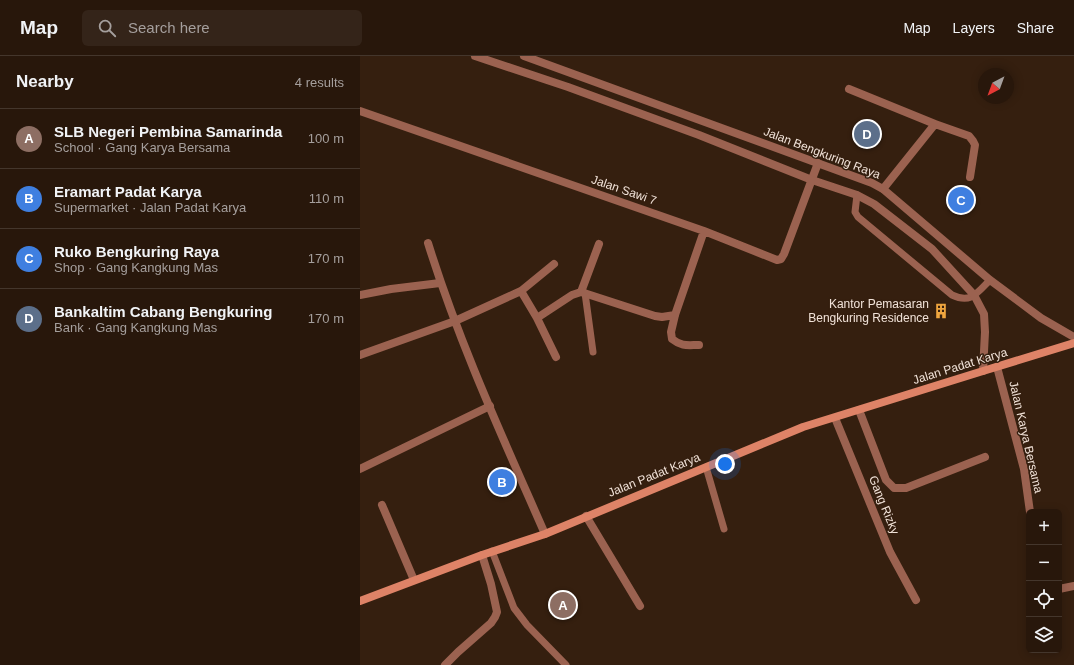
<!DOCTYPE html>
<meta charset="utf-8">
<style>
:root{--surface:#28170b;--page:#342419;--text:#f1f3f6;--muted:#a59f9d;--line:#44362c;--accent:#f0a63f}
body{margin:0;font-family:Arial,sans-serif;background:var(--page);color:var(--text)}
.controls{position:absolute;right:12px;bottom:12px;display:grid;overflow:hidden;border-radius:6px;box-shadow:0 2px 10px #0003}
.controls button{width:36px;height:36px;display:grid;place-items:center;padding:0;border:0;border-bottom:1px solid var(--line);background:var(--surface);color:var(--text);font:20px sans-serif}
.compass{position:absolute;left:618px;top:12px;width:36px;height:36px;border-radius:50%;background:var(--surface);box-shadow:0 2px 10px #0003;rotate:221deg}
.you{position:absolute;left:365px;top:408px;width:14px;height:14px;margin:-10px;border:3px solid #fff;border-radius:50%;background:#1a73e8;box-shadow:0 0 0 6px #1a73e833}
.badge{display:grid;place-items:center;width:26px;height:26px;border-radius:50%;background:var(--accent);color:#fff;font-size:13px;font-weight:700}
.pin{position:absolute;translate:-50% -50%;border:2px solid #fff;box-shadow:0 1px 4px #0006}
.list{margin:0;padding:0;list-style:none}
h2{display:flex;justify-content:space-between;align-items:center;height:52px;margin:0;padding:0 16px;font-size:17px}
h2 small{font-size:13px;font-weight:400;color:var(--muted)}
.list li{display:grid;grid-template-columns:26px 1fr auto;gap:12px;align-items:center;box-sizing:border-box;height:60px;padding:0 16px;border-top:1px solid var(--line)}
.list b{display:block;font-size:15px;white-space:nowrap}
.list p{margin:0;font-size:13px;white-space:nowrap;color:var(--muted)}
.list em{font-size:13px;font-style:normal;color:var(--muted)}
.icon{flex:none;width:22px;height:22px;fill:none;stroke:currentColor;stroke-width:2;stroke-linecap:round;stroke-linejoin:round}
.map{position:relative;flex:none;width:714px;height:609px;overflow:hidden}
header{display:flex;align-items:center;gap:24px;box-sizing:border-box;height:56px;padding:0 20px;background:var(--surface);border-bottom:1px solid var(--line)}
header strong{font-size:19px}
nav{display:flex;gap:22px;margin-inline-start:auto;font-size:14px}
.search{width:280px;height:36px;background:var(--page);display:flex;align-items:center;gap:10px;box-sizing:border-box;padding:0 14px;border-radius:6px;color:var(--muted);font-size:15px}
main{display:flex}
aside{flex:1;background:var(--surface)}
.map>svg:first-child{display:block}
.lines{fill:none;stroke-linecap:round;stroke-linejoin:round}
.service{stroke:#9b6250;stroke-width:7}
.minor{stroke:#9b6250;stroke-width:8}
.tertiary{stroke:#9b6250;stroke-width:8}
.secondary{stroke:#de8367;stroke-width:8}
.labels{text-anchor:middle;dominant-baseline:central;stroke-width:3;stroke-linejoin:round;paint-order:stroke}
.street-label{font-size:12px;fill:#f1e2d8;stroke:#351f0f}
.poi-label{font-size:12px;fill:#f1e2d8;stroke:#351f0f;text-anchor:end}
</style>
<header>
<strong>Map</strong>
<div class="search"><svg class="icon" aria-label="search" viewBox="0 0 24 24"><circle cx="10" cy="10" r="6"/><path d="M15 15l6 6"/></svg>Search here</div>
<nav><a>Map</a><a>Layers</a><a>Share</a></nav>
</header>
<main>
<aside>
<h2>Nearby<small>4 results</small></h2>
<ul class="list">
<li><span class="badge" style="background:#8d6e63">A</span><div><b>SLB Negeri Pembina Samarinda</b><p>School · Gang Karya Bersama</p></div><em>100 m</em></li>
<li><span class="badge" style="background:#3f7fe0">B</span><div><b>Eramart Padat Karya</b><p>Supermarket · Jalan Padat Karya</p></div><em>110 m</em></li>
<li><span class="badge" style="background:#3f7fe0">C</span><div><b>Ruko Bengkuring Raya</b><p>Shop · Gang Kangkung Mas</p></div><em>170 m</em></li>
<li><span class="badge" style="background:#5c6f8a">D</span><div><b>Bankaltim Cabang Bengkuring</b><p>Bank · Gang Kangkung Mas</p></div><em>170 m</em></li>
</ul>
</aside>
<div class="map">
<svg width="714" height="609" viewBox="0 0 714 609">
<rect width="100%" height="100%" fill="#351f0f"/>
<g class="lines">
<path class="service" d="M497,139L495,156L498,161L592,239C611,248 617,237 630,224
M225,237L233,296
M346,411L364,473
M132,495L154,552L167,569L206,609"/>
<path class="minor" d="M489,33L575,68
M0,55L344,175L417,204L421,203L424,198L458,107
M523,133L575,68L609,80L613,85L615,89L610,121
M68,187C99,287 143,382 185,478
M161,235L177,262L196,301
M221,236L239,188
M0,239L31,233L80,227
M177,262L212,239L221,236L295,260L302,261L315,259
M339,289C328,289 322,291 312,283L311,276L315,259L344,175
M0,299L95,265L161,235L194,208
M637,311L664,413L670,456
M499,354L526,424L534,432H546L625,401
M475,362L530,496L556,544
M0,413L130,350
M22,449L54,524
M226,460L280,550
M699,533L714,530
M85,609L98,596L131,567L135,561L137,556L131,528L122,499"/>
<path class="tertiary" d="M115,0L208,31L339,79L452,124L497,139L514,148L572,193L614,239L624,258L625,276L623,315
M164,0L512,127L523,133L630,224L681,262L714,281"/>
<path class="secondary" d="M0,545L122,499L185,478L443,371L623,315L714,287"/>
</g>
<defs>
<g id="building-bare" transform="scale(1.2)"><path d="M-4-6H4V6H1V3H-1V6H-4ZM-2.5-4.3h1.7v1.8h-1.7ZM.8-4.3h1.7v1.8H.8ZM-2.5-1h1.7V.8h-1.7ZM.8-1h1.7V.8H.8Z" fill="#f0a63f" stroke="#351f0f" stroke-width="2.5" paint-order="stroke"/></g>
</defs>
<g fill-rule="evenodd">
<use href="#building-bare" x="581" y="255"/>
</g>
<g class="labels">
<g class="street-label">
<text transform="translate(462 97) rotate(21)">Jalan Bengkuring Raya</text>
<text transform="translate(264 134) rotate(19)">Jalan Sawi 7</text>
<text transform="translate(600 310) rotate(-17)">Jalan Padat Karya</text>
<text transform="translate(666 381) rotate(77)">Jalan Karya Bersama</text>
<text transform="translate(294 419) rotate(-22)">Jalan Padat Karya</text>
<text transform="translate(524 449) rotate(68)">Gang Rizky</text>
</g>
<g class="poi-label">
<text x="569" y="248">Kantor Pemasaran<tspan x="569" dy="14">Bengkuring Residence</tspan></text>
</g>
</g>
</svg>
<div class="controls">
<button>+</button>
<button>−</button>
<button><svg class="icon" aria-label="locate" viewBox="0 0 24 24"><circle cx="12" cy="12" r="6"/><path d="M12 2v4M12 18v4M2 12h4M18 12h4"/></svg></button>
<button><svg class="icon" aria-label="layers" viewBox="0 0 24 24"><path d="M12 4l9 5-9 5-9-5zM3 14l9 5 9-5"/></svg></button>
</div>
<svg class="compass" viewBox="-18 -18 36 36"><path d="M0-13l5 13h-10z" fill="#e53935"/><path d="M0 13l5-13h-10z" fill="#a59f9d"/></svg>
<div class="you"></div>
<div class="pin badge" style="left:203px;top:549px;background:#8d6e63">A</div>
<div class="pin badge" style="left:142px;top:426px;background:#3f7fe0">B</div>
<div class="pin badge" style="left:601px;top:144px;background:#3f7fe0">C</div>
<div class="pin badge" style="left:507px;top:78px;background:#5c6f8a">D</div>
</div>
</main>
